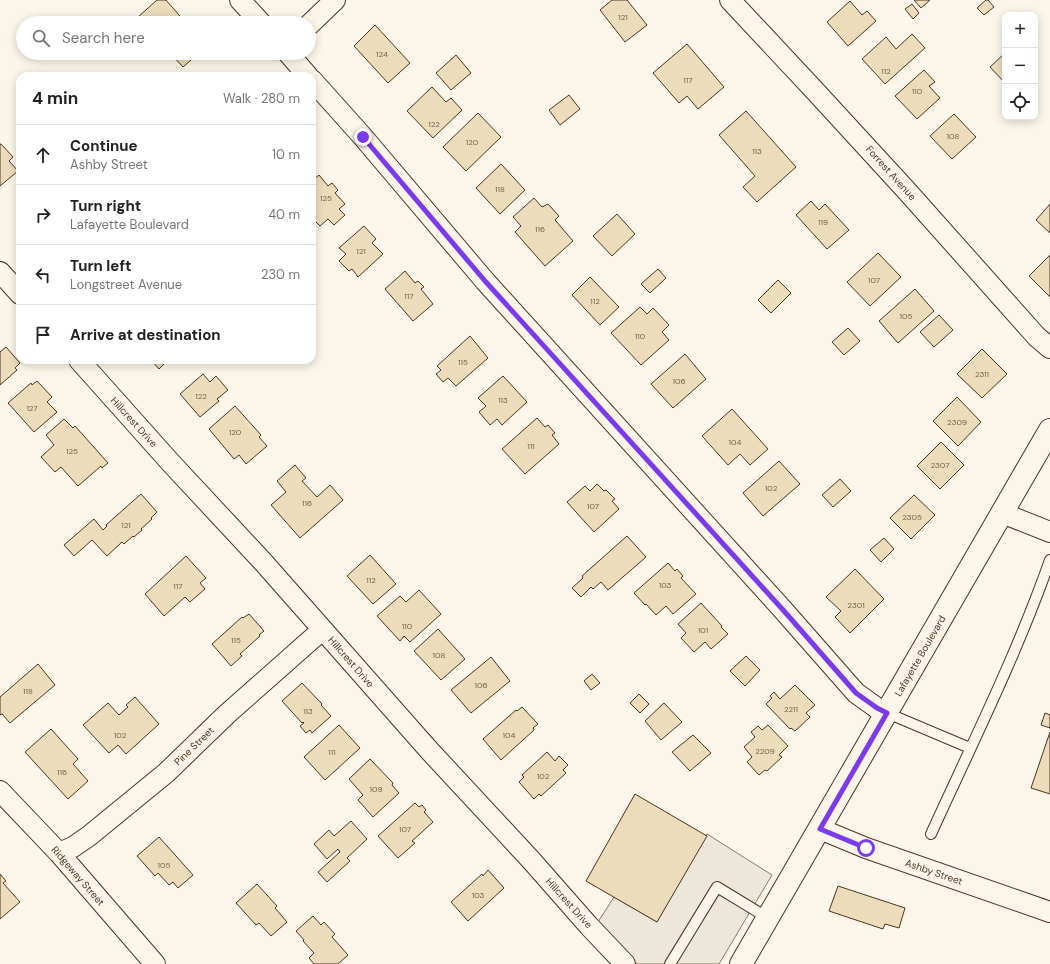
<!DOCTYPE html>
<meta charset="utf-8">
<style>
:root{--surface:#fff;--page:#f2f2f2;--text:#222;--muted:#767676;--line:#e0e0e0}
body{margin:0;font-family:"DM Sans",sans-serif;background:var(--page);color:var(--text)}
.controls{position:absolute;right:12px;top:12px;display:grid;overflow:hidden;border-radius:8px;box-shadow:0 2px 10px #0003}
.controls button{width:36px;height:36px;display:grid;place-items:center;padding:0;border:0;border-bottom:1px solid var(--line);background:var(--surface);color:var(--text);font:20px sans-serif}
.stop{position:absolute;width:12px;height:12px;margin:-9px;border:3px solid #7c3aed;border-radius:50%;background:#fff}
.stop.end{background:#7c3aed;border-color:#fff;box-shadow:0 1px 4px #0008}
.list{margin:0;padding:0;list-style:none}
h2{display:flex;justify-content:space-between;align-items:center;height:52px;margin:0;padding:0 16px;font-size:17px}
h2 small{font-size:13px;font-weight:400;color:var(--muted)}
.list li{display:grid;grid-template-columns:26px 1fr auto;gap:12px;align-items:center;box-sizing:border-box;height:60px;padding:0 16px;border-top:1px solid var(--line)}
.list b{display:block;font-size:15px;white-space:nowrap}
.list p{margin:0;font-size:13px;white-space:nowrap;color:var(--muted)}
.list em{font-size:13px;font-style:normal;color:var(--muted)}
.icon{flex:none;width:22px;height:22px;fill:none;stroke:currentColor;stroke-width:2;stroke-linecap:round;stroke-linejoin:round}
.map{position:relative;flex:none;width:1050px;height:964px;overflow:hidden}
.search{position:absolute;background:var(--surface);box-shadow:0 2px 10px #0003;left:16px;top:16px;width:300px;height:44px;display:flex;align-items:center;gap:10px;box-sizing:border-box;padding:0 14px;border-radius:22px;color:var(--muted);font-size:15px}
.panel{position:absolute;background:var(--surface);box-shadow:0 2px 10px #0003;left:16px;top:72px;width:300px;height:292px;border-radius:12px}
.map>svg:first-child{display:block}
.parking{fill:#ede7d9;stroke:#887966}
.building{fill:#ecdcbc;stroke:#4a3520}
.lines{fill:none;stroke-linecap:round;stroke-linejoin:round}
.service-casing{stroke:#4a3520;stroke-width:12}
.minor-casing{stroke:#4a3520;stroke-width:22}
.secondary-casing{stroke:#4a3520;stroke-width:24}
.service{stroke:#fbf6e9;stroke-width:10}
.minor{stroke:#fbf6e9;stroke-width:20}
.secondary{stroke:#fbf6e9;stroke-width:22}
.route{stroke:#7c3aed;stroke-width:5}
.labels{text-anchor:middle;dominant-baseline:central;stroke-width:3;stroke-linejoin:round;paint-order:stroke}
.number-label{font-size:8px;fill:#725f47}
.street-label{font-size:10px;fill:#4a3520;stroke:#fbf6e9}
</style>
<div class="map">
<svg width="1050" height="964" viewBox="0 0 1050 964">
<rect width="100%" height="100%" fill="#fbf6e9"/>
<path class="parking" d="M707,834L772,875L719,964H637L598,922L614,897L657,922Z"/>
<path class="building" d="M157,0H166L186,23H144L138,17Z
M612,0H627L647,25L625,42L600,10Z
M914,0H930L921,8Z
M986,0H988L994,7L984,15L977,8Z
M850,1L862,15L867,11L876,21L848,46L827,22Z
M912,4L919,13L913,19L905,9Z
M375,25L410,63L388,83L354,46Z
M912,34L925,48L885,84L862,59L886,37L896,49Z
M687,44L724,87L698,109L687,96L679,103L653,73Z
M170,53H199L183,67Z
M1005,53V83L990,67Z
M456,55L471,73L451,90L436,73Z
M924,70L935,82L929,86L940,98L917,119L895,96Z
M432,87L446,102L451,98L462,110L433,138L407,111Z
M569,95L580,109L560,125L549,110Z
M746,111L796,167L757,202L743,187L755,176L719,135Z
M478,113L501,137L466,171L443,147Z
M954,114L976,137L952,159L930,136Z
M0,144H1L13,157L9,161L18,171L0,186Z
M501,164L525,190L500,214L476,188Z
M319,175L328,186L332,183L338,190L335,193L345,204L339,209L345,215L334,225L328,219L320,226L312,218V181Z
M534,198L542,207L548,204L559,216L555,220L573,241L545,266L515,232L521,226L513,217Z
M811,201L819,210L825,204L849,230L827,249L796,215Z
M1050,204V233L1036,220Z
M617,214L635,234L612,256L593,236Z
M364,226L376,239L372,243L383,254L358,277L352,269L349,271L339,261L346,254L339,248Z
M878,253L901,277L870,306L847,282Z
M1050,255V297L1029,276Z
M658,269L666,278L650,293L641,284Z
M405,271L415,283L418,281L424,287L421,289L433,304L413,321L385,289Z
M590,277L619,307L600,325L572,295Z
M778,280L791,293L771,313L758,300Z
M915,289L934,311L898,343L879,321Z
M640,307L647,314L653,308L669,325L662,332L669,340L641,365L611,333Z
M939,315L953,330L934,347L920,332Z
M848,328L860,341L844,355L832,342Z
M470,336L488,358L456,386L448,378L443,382L436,374L441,370L437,366Z
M6,347L20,363L15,368L17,370L0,385V352Z
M982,349L1007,374L982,398L957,374Z
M685,354L706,379L673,408L651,384Z
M151,360H168L159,369Z
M203,374L210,382L216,376L228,390L217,399L219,401L200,417L180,394Z
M503,376L527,402L502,425L497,419L490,425L479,412L486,406L478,398Z
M37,381L52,397L47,402L57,412L34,432L8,403L31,383L32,385Z
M957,397L981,422L958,446L933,421Z
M235,406L261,435L259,437L267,446L246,464L239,455L234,459L209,429Z
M732,409L768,449L750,465L740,454L728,465L702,436Z
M537,418L545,427L548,425L555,433L552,435L559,444L525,474L502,449Z
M64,419L73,428L75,426L108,463L102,468L101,466L78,486L61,467L55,472L41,457L54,445L46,435Z
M941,442L964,465L940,489L917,466Z
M779,461L800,484L763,516L743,493Z
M295,465L306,478L302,481L317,497L330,485L343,500L300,538L271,505L286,492L277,481Z
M840,479L851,491L833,507L822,495Z
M597,484L604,491L606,490L615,499L612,501L619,509L594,532L567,502L585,486L590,491Z
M141,494L157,512L151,518L152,519L141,529L142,530L134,537L133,536L124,544L122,542L107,556L92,540L74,556L64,545L94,519L103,530L107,526L106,525Z
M914,495L935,515L911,539L890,518Z
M627,536L646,557L608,590L601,582L593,589L591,587L581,597L572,588L583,578L582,576Z
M884,538L894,549L881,562L870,550Z
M370,555L396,584L373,604L347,576Z
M186,556L206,578L200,583L205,589L190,602L185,597L164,616L145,594Z
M668,563L675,571L677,569L683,576L681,578L696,594L673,614L666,606L656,615L646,604L645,605L634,593Z
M855,569L884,599L850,633L835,617L841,611L826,597Z
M419,590L441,614L410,642L404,636L400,641L377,616L400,596L406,602Z
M701,603L722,626L721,627L728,634L711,649L705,642L694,652L681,638L686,633L678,624Z
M249,614L264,631L259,635L260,636L240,654L242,656L231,666L212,644L242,617L243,618Z
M438,629L465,659L441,680L414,651Z
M746,656L760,670L745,686L730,671Z
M491,657L510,681L471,713L451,690Z
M38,664L55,685L10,723L2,714L0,715V697Z
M592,674L600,683L591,690L584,681Z
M302,683L322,704L321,705L331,716L312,733L310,730L306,733L300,726L304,723L303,722L302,723L282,701Z
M795,685L815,705L806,713L810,717L795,731L791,728L790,729L766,704L772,698L770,696L774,692L780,699Z
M639,694L649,704L640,713L630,703Z
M135,697L159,724L126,754L118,745L109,753L83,725L108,703L119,715L128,707L126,705Z
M664,703L682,722L661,740L645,721Z
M522,707L538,724L533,728L534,730L501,760L483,739L516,710L517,711Z
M1045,713L1050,715V728L1041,725Z
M339,725L360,748L325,780L304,757Z
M768,725L788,746L779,755L782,757L767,771L765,770L759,775L747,762L752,757L744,747L755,737L751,732L758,726L762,730Z
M51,729L78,759L73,764L88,781L68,799L25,752Z
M1050,732V794L1031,788Z
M693,735L711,753L690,771L672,752Z
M547,752L555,761L559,756L568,765L563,770L566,773L541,796L539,794L534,799L519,782L524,777L522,775Z
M370,759L393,783L392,785L399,793L373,817L358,800L363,795L349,779Z
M635,794L707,836L657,922L586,881Z
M415,803L419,807L422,805L426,810L424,812L433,822L412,841L415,843L398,858L378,836Z
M351,821L367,839L347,858L350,861L327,882L318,872L340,852L338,849L327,859L314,844L329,830L334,836Z
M159,837L193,875L178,888L173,882L169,885L158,873L155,876L137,856Z
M488,870L504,888L468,921L451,902L482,874L483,876Z
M0,874L6,881L3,883L20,902L0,919Z
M257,884L277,906L275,908L287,922L271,936L259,923L256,925L236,903Z
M838,886L905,908L899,928L885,924L883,929L829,911Z
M313,916L321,925L324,922L335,934L332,937L348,955L338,964H314L309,958L314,953L303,941L304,940L296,931Z"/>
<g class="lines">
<g class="service-casing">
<path id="service" d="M887,713L970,748
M931,834C972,744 1017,654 1050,560
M670,964L717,887L768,918"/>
</g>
<g class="minor-casing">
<path id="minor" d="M240,0L261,23
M730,0L816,92L906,190L1037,337L1050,348
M309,25L335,0
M288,53L308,76
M312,80L363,137L485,281L784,611L856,693L877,708L887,713
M0,272L20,294
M79,360L170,462L264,563L428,749L531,860L589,926L625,964
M1002,513L1050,532
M0,791L59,853L155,964
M820,829L866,848L1050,912
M59,853L73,847L89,836L166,773L227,714L322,630"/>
</g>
<g class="secondary-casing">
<path id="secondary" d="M741,964L1050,430"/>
</g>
<use href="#service" class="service"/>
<use href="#minor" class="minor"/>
<use href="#secondary" class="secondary"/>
</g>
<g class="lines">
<path class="route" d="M363,137L485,281L784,611L856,693L877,708L887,713L820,829L866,848"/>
</g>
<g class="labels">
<g class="number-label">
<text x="623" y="17">121</text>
<text x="382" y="54">124</text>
<text x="886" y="71">112</text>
<text x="688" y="80">117</text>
<text x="917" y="91">110</text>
<text x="434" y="124">122</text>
<text x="953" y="136">108</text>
<text x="472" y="142">120</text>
<text x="757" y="151">113</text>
<text x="500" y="189">118</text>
<text x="326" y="198">125</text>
<text x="823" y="222">119</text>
<text x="540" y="229">116</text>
<text x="361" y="251">121</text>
<text x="874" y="280">107</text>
<text x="409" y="296">117</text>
<text x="595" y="301">112</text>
<text x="906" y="316">105</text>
<text x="640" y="336">110</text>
<text x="463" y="362">115</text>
<text x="982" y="374">2311</text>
<text x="679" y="381">106</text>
<text x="201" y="396">122</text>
<text x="503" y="400">113</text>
<text x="32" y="408">127</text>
<text x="957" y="422">2309</text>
<text x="235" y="432">120</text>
<text x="735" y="442">104</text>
<text x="531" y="446">111</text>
<text x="72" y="451">125</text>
<text x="940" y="465">2307</text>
<text x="771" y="488">102</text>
<text x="307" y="503">116</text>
<text x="593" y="506">107</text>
<text x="912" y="517">2305</text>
<text x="126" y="525">121</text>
<text x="371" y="580">112</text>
<text x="665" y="585">103</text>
<text x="178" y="586">117</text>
<text x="856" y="605">2301</text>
<text x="407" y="626">110</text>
<text x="703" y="630">101</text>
<text x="236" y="640">115</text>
<text x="439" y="655">108</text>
<text x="481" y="685">106</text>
<text x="28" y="691">118</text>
<text x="791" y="709">2211</text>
<text x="308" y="711">113</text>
<text x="120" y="735">102</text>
<text x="509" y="735">104</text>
<text x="765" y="751">2209</text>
<text x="332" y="752">111</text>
<text x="62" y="772">116</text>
<text x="543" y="776">102</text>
<text x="376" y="789">109</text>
<text x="405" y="829">107</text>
<text x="164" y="865">105</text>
<text x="478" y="895">103</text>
</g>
<g class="street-label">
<text transform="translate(891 173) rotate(48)">Forrest Avenue</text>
<text transform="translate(134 422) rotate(48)">Hillcrest Drive</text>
<text transform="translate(920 656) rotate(-60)">Lafayette Boulevard</text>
<text transform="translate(351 662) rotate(49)">Hillcrest Drive</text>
<text transform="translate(194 746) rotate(-44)">Pine Street</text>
<text transform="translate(934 872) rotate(19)">Ashby Street</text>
<text transform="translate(78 876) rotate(49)">Ridgeway Street</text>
<text transform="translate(569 903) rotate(48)">Hillcrest Drive</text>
</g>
</g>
</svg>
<div class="controls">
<button>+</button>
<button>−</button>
<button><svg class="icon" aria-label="locate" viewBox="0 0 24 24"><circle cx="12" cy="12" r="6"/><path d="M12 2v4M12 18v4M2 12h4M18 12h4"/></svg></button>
</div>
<div class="stop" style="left:866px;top:848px"></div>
<div class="stop end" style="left:363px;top:137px"></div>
<div class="search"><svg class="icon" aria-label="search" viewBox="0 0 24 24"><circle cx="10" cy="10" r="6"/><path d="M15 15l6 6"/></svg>Search here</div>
<section class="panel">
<h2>4 min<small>Walk · 280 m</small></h2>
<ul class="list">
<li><svg class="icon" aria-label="ahead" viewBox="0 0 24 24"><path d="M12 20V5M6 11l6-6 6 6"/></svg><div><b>Continue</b><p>Ashby Street</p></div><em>10 m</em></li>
<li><svg class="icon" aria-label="right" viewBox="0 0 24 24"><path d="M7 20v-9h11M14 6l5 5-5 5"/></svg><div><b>Turn right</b><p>Lafayette Boulevard</p></div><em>40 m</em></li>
<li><svg class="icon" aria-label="left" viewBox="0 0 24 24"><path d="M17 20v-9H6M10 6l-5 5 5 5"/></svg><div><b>Turn left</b><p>Longstreet Avenue</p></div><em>230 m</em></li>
<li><svg class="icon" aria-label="arrive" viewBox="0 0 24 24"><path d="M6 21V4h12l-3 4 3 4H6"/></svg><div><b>Arrive at destination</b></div></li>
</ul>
</section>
</div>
